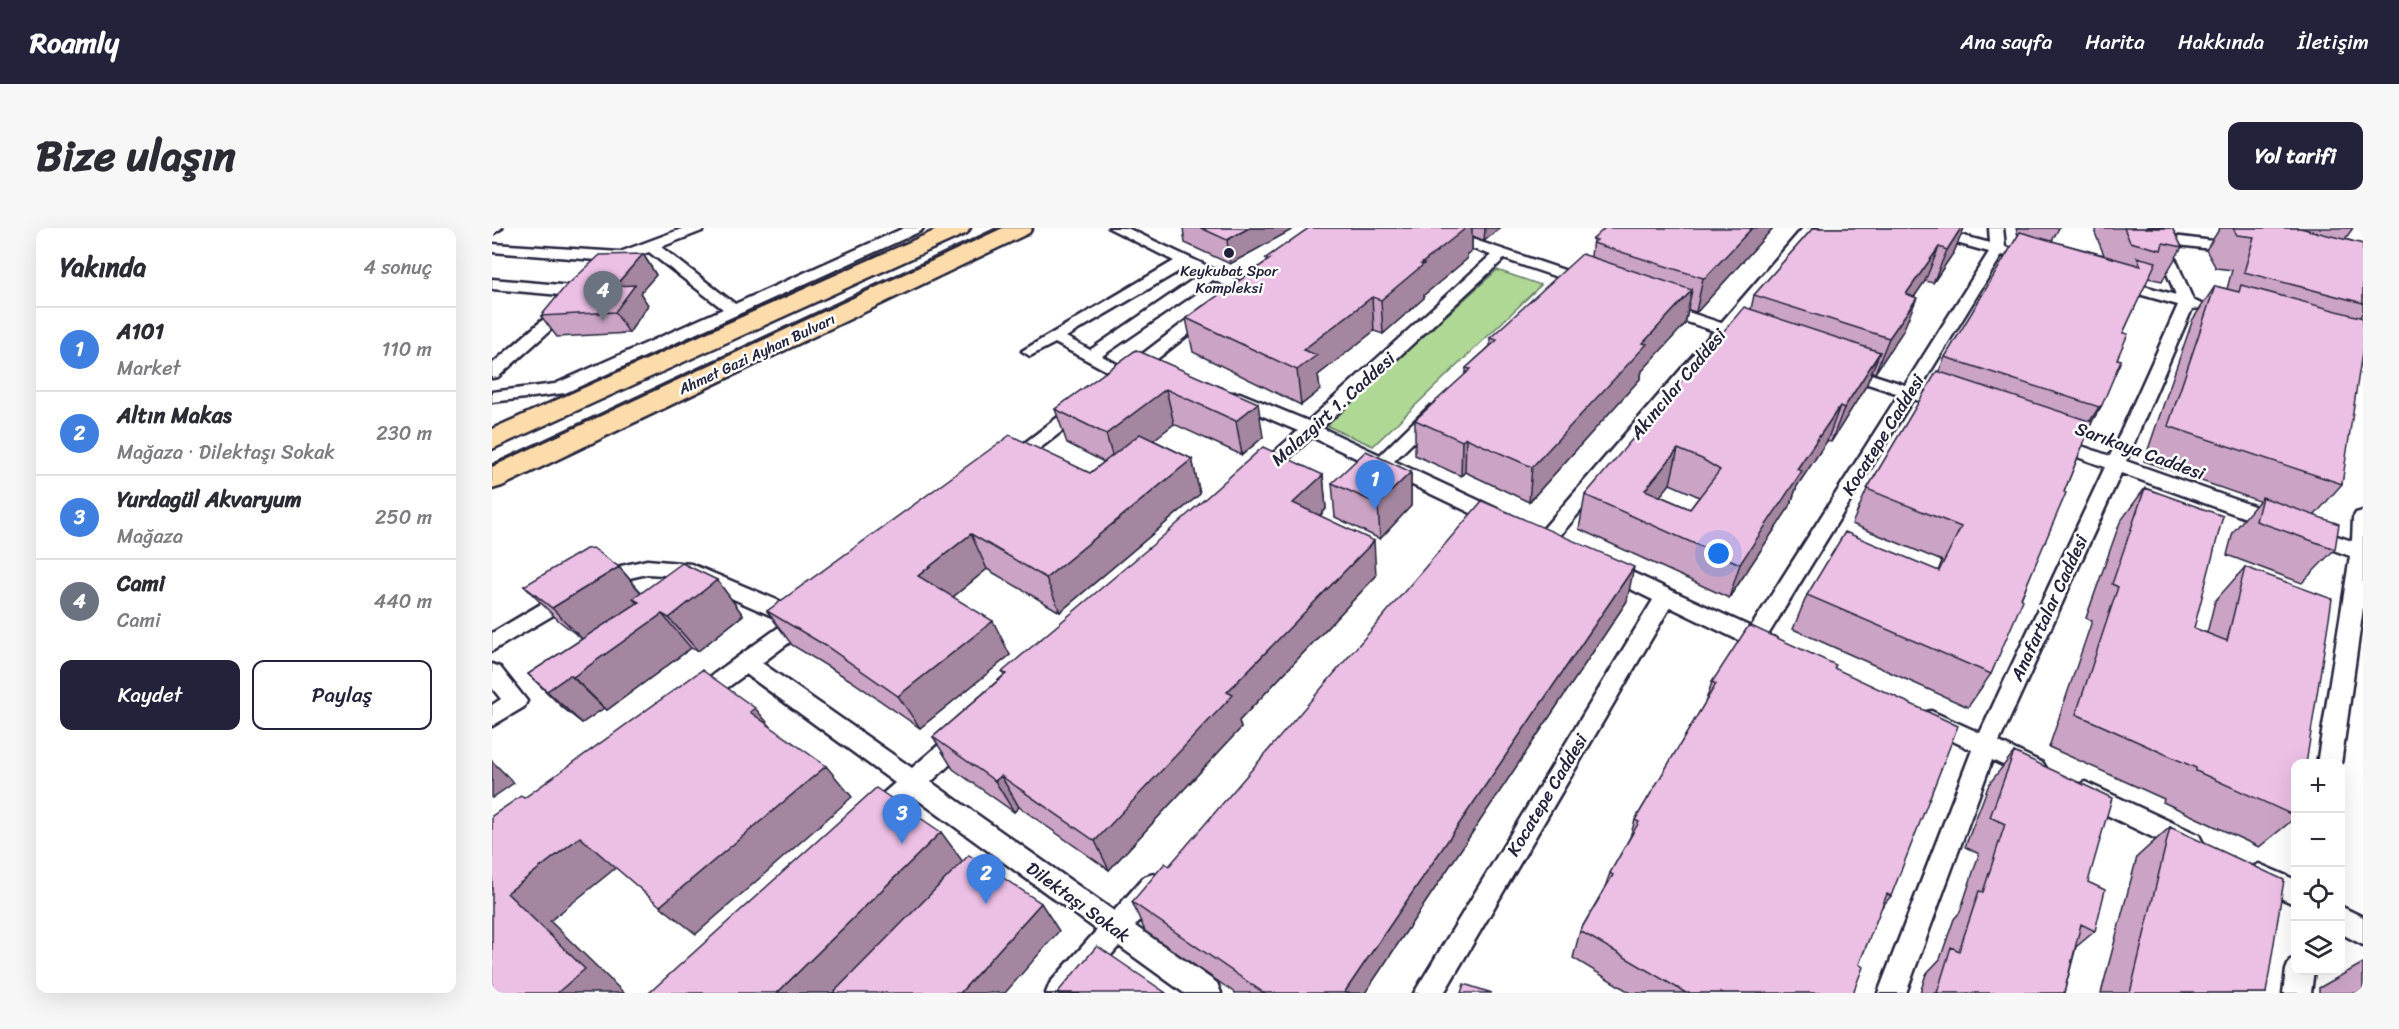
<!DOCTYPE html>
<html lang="tr">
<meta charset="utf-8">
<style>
:root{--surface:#fff;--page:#f7f7f7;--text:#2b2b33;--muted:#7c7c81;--line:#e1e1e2;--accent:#22223b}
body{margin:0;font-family:Sriracha,sans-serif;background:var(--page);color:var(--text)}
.controls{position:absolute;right:18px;bottom:18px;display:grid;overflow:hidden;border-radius:12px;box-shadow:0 6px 24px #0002}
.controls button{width:54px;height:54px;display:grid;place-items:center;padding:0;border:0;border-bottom:2px solid var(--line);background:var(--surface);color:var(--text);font:30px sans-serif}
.you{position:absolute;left:1227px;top:326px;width:21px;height:21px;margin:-15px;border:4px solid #fff;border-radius:50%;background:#1a73e8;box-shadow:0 0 0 9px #1a73e833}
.badge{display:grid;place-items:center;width:39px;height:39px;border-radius:50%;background:var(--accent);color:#fff;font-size:20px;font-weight:700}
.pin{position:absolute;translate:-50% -50px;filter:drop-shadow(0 2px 3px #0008)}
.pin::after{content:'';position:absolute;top:32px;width:21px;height:18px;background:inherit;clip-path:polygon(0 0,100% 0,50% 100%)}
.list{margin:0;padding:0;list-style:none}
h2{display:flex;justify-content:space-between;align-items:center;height:78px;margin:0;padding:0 24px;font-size:26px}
h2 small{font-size:20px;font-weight:400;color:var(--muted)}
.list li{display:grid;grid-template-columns:39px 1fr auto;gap:18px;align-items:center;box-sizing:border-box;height:84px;padding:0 24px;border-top:2px solid var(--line)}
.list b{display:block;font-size:22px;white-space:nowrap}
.list p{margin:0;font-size:20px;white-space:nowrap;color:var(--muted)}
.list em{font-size:20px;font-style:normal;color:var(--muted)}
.actions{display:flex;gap:12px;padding:18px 24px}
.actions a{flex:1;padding:14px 0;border:2px solid var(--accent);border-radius:12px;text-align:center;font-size:21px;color:var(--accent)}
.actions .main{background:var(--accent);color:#fff}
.icon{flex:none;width:33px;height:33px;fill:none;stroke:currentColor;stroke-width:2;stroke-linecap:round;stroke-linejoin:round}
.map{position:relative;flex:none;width:1871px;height:765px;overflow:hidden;border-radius:12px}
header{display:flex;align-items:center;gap:36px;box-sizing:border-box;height:84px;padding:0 30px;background:var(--accent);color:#fff}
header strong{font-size:28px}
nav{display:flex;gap:33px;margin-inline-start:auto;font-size:21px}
.intro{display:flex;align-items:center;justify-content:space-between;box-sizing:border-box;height:144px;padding:0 36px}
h1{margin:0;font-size:42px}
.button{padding:15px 27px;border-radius:12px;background:var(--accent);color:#fff;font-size:21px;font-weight:700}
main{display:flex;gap:36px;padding:0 36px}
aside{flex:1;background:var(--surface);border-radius:12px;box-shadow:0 6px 24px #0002}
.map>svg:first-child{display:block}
.green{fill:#afd895;stroke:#687d68;stroke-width:1.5}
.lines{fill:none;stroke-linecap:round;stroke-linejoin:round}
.minor-casing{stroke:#22223b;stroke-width:5}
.primary-casing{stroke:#22223b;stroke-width:5}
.minor{fill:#fff;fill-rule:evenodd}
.primary{fill:#fddcac;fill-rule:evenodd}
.tram{stroke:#22223b;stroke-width:1.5}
.wall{fill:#cba4c5;stroke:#22223b;stroke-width:1.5;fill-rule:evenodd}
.shaded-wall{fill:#a586a0;stroke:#22223b;stroke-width:1.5}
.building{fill:#ecbfe5;stroke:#22223b;stroke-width:1.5;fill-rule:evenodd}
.poi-dot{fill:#22223b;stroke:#fff;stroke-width:2}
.labels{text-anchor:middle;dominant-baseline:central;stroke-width:5;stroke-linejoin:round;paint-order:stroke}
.far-poi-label{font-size:15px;fill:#22223b;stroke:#fff}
.far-street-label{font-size:15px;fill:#22223b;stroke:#fff}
.street-label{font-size:18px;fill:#22223b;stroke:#fff}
</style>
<header>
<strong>Roamly</strong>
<nav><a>Ana sayfa</a><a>Harita</a><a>Hakkında</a><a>İletişim</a></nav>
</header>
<div class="intro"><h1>Bize ulaşın</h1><a class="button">Yol tarifi</a></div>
<main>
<aside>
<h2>Yakında<small>4 sonuç</small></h2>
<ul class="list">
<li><span class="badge" style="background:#3f7fe0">1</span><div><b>A101</b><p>Market</p></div><em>110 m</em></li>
<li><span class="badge" style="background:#3f7fe0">2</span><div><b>Altın Makas</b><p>Mağaza · Dilektaşı Sokak</p></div><em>230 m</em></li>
<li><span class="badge" style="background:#3f7fe0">3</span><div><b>Yurdagül Akvaryum</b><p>Mağaza</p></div><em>250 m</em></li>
<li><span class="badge" style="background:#6b7280">4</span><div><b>Cami</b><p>Cami</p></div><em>440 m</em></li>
</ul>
<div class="actions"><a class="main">Kaydet</a><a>Paylaş</a></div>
</aside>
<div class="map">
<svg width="1871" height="765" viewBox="0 0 1871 765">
<rect width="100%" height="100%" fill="#fff"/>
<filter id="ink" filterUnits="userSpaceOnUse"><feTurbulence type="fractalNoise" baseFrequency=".0167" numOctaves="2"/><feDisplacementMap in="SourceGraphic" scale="12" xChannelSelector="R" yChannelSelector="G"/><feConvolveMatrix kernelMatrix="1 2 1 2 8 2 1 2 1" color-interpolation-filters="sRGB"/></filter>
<g filter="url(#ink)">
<path class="green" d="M1005,42L1049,57L881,218L833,197Z"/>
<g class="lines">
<g class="minor-casing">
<path id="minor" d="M0,0H10L0,6Z
M192,0H212L210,3L169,19L243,76L412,0H431L429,3L73,165L0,174V164L63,156L231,81L157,24L135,32L120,46L115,47L108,43L118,33L0,24V16L128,24Z
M617,0H635L753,56L756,59L748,64L721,52L610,128L632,140L712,79H724L726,82L724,85L642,149L632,152L563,115L538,128L530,123L682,33ZM694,39L709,46L598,122L574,109Z
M926,0H947L1099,51L1102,54L1099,57H1089L1012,31L830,200L888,227L938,178H950L953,182L950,186L902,233L1018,287L1021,292L1018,297L1011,299L1004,297L820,209L776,250L769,252L762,250L760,246L762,242L806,203L736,173L733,169L736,165H748L816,193L999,27L928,3Z
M1311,0H1326L1243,99L1265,107L1267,110L1265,113L1259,115L1236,108L1060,317L1053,319L1046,317L1043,312L1046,307L1222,103L1163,83L1161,80L1163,77H1175L1229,95Z
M1419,0H1442L1498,15L1497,0H1511L1513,19L1523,22L1525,25L1518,29L1510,27L1427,162L1461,173L1464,177L1461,181L1455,182L1421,171L1276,407L1285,411L1288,417L1285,423L1277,425L1269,423L1178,379L952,765H922L1161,372L1108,346L1105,341L1108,336L1115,334L1122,336L1259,399L1407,166L1345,146L1343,142L1351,137L1413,157L1497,24L1421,3Z
M1656,0H1670L1673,7L1745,16L1752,20L1745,24L1677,16L1701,72L1711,77L1709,80L1700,81L1634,233L1790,288L1793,293L1790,298L1783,300L1776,298L1629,245L1507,514L1551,535L1555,542L1551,549L1543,552L1500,532L1414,765H1386L1480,522L1431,499L1428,492L1431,485L1439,483L1488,505L1613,239L1555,218L1552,214L1555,210L1561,208L1618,228L1686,77L1618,58L1615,55L1623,50L1684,67Z
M0,51L91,59L99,64L91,69L0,61Z
M76,73L82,75L84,78L82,81L6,149L0,150V136L70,75Z
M589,175L595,176L598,180L595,184L525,238H513L510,234L513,230L583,176Z
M1871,283V380L1849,536H1825L1858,328L1811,311L1808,306L1811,301L1818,299L1860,313L1861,290L1864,285Z
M155,332L199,336L311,383L322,384L326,390L322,396L270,435L420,540L464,502L472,499L480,502L484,509L480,516L439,554L622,683L652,649L661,646L670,649L674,658L670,667L643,698L725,755L729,765H692L627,718L586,765H554L558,755L605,702L422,569L390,598L381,601L372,598L369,590L372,582L403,555L254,446L213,476L205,479L197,476L194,470L197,464L294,394L189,348L155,346L116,355L0,423V405L103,344Z
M0,436L8,439L35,473L32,479L0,498V477L9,471L0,460Z
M1593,554L1707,607L1711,615L1707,623L1698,626L1689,623L1584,572L1581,565L1584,558Z
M1767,636L1804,652V677L1758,656L1754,648L1758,640Z
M1848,678L1871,689V717L1848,705Z
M1804,730V742H1822L1819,765H1791L1794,742L1798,732Z"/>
</g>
<g class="primary-casing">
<path id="primary" d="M449,0H478L475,5L0,221V201Z
M511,0H540L537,5L10,258L0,261V239Z"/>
</g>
<use href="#minor" class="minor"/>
<use href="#primary" class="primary"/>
<path class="tram" d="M0,236L504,0"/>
</g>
<path class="wall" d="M691,0H803L738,36L693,15Z
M817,0H1008L992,13L980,9V23L975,26V31L932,67V70L891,106L882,103L826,147L828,162L809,177L701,124L694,90L775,33L774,30Z
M1281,0L1206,83L1204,84L1196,82L1193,96L1150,143L1148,151L1037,274L973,244L969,248L923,227V192L974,146V140L998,118V110L1099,28L1101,11Z
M1321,0H1472L1462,24L1441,55L1433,53L1422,69L1411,103L1383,145L1380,144L1374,158L1339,214L1335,213L1305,258L1298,278L1237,370L1087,301L1093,267L1259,81L1262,67ZM1178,256L1201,266L1207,269L1198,281L1168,268Z
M1524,0H1567L1560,13L1612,27L1603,5L1605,0H1680L1690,19L1670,53L1656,50L1631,105L1625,131L1629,132L1600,194L1499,446L1476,479L1301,401L1315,367L1446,343L1450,333L1360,296L1375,261L1447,143L1453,129L1526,8Z
M1728,0H1861L1853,11L1871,16V84L1868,89L1850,256L1822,288L1843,321L1810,355L1735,327L1741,304L1767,273L1652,233L1701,91L1723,58L1735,61L1740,42L1724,40L1714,22Z
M151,26L164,47L148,65L156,77L137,105L65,109L49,88Z
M644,122L771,209L750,227L682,196L661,212L700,231L708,266L568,384L495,341L461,369L518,427L428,500L358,452L300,417L275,383L598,245L612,234L575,215L563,181Z
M919,244V278L888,311L843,289L840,255Z
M831,247L834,281L828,288L884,348L747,493L749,500L617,642L527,579L522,584L461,541L441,509L512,447L510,444Z
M1653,260L1702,400L1715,405L1723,373L1753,339L1803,536V590L1767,619L1671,574L1672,571L1557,519L1600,393L1594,390L1628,294Z
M127,339L150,365L225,352L251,387L206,423L199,420L115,482L112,480L90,495L71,480L36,446L90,411L66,392L32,358Z
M1135,373L873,765H743L653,703L640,674L677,638Z
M1343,440L1399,668L1389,680L1367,736L1361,765H1139L1081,730L1088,703L1113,659L1118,645L1138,609L1143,592L1213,475L1220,454Z
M1522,524L1596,654L1603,703L1584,719L1572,765H1428L1434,746L1448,731L1462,691L1468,684L1487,626L1473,619L1497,556Z
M1678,599L1774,765H1609L1645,629Z
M1871,735V765H1827V760Z"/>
<path class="shaded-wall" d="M757,0H803L738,36L735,12Z
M972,0H980V23L975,26V31L932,67V70L891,106L889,72L929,36Z
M993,0H1008L992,13Z
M1260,0H1281L1206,83L1204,84L1211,50Z
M1469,0H1472L1462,24L1441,55L1455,22Z
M1447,19L1433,53L1401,100L1414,66Z
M151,26L164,47L148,65L156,77L137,105L123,84V58Z
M1200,62L1193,96L1150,143L1148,151L1037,274L1040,239L1151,115Z
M880,69L882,103L826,147L828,162L809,177L805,142L811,122Z
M1425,70L1411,103L1383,145L1397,110Z
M1388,124L1374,158L1339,214L1352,180Z
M674,161L682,196L624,241L614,206Z
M766,175L771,209L750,227L744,193Z
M1610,177L1589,212L1585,213L1607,179Z
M1348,178L1335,213L1305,258L1298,278L1237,370L1248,336L1305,241Z
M974,210L973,244L969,248L970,213Z
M1186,221L1178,256L1149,292L1153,262Z
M700,231L708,266L568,384L554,350Z
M919,244V278L888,311L886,276Z
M831,247L834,281L805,309L801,275Z
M479,306L495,341L445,382L426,348Z
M882,313L884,348L747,493L749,500L617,642L603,613L735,464Z
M127,339L156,373L147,374L141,371L148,378L93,414L60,380Z
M1142,339L1135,373L873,765H852Z
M225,352L251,387L206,423L177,390Z
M170,386L199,420L115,482L81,449Z
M501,393L518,427L428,500L406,468Z
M78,447L112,480L90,495L55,463Z
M263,480L291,513L258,484Z
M0,533L22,555L0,570Z
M334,538L360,569L204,706L168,678Z
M509,548L527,579L522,584L503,553Z
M449,604L471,634L342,765H285Z
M88,609L126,638L58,693L132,765H65L15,665Z
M549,675L567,703L513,765H468Z"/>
<path class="building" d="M709,0H757L735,12Z
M817,0H974L929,36H932L889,72L880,69L811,122L825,127L805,142L694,90L778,31L774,30Z
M1113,0H1260L1214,49L1211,50L1101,15L1105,12L1101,11Z
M1321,0H1469L1455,22L1447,19L1414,66L1425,70L1397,110L1262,67Z
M1632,0H1680L1690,19L1671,15L1669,22L1638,14Z
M1741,0H1808L1871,16V75L1752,44L1762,9L1745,7Z
M1528,4L1649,38L1645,29L1664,34L1631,105L1636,106L1625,131L1629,132L1610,177L1607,179L1453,129Z
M151,26L123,58L143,57L123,84L49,88L72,60L108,27Z
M1090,26L1200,62L1151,115L1155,116L1040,239L974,210L970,213L923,192L979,141L974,140L1005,112L998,110Z
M1749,57L1871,90V118L1850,256L1676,198L1723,58L1747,64Z
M1252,79L1388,124L1352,180L1348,178L1305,241L1310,243L1248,336L1093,267ZM1186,221L1210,231L1228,242L1198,281L1153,262Z
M644,122L766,175L744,193L674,161L614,206L563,181Z
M1445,143L1600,194L1572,264L1574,265L1529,370L1531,372L1499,446L1315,367L1353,304L1447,343L1469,299L1375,261Z
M648,206L700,231L554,350L479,306L426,348L501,393L406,468L334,418L275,383L518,207L598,245Z
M771,219L831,247L801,275L882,313L735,464L741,467L603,613L509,548L503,553L441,509L514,446L510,444L677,303Z
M874,223L919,244L886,276L840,255Z
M1653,260L1731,288L1702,400L1735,413L1753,339L1840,371L1814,536H1803V588L1704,543V540L1584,486L1626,359L1620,356Z
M1770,269L1847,296L1843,321L1764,293Z
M990,273L1142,339L852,765H772L640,674L673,635L677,638Z
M101,320L127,339L60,380L32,358L94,321Z
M190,335L225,352L177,390L170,386L81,449L78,447L55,463L36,446L147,374L141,371Z
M1257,397L1344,437L1342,440L1466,498L1399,668L1395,666L1367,736L1371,739L1361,765H1194L1088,703L1121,647L1118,645L1147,594L1143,592L1224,456L1220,454Z
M210,442L263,480L258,484L334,538L168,678L88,609L15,665L93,741L65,765H0V588L29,568L32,570Z
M1522,524L1620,570L1596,654L1613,662L1603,703L1589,696L1572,765H1445L1459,719L1467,723L1487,663L1491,664L1513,596L1498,589Z
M384,560L449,604L285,765H157Z
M1678,599L1792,652L1774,765H1638Z
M477,627L549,675L468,765H341Z
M605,718L674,765H565Z
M972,756L1000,765H969Z"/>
</g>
<circle class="poi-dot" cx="737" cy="25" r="6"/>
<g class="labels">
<g class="far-poi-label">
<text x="737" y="43">Keykubat Spor<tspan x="737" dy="17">Kompleksi</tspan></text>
</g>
<g class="far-street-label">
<text transform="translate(265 126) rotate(-25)">Ahmet Gazi Ayhan Bulvarı</text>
</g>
<g class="street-label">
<text transform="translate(1186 156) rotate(-50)">Akıncılar Caddesi</text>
<text transform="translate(841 181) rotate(-42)">Malazgirt 1. Caddesi</text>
<text transform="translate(1391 207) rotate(-58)">Kocatepe Caddesi</text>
<text transform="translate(1648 223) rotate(20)">Sarıkaya Caddesi</text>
<text transform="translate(1557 380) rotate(-65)">Anafartalar Caddesi</text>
<text transform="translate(1055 567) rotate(-59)">Kocatepe Caddesi</text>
<text transform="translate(586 674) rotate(36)">Dilektaşı Sokak</text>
</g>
</g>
</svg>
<div class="controls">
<button>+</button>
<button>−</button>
<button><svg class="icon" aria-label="locate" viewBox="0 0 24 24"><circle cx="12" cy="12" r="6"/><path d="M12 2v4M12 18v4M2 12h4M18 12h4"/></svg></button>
<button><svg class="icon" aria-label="layers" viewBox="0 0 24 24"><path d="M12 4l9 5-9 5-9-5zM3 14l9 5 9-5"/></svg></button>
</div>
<div class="you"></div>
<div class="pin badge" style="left:883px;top:282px;background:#3f7fe0">1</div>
<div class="pin badge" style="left:494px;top:676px;background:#3f7fe0">2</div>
<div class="pin badge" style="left:410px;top:616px;background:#3f7fe0">3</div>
<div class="pin badge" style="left:111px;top:93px;background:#6b7280">4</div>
</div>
</main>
